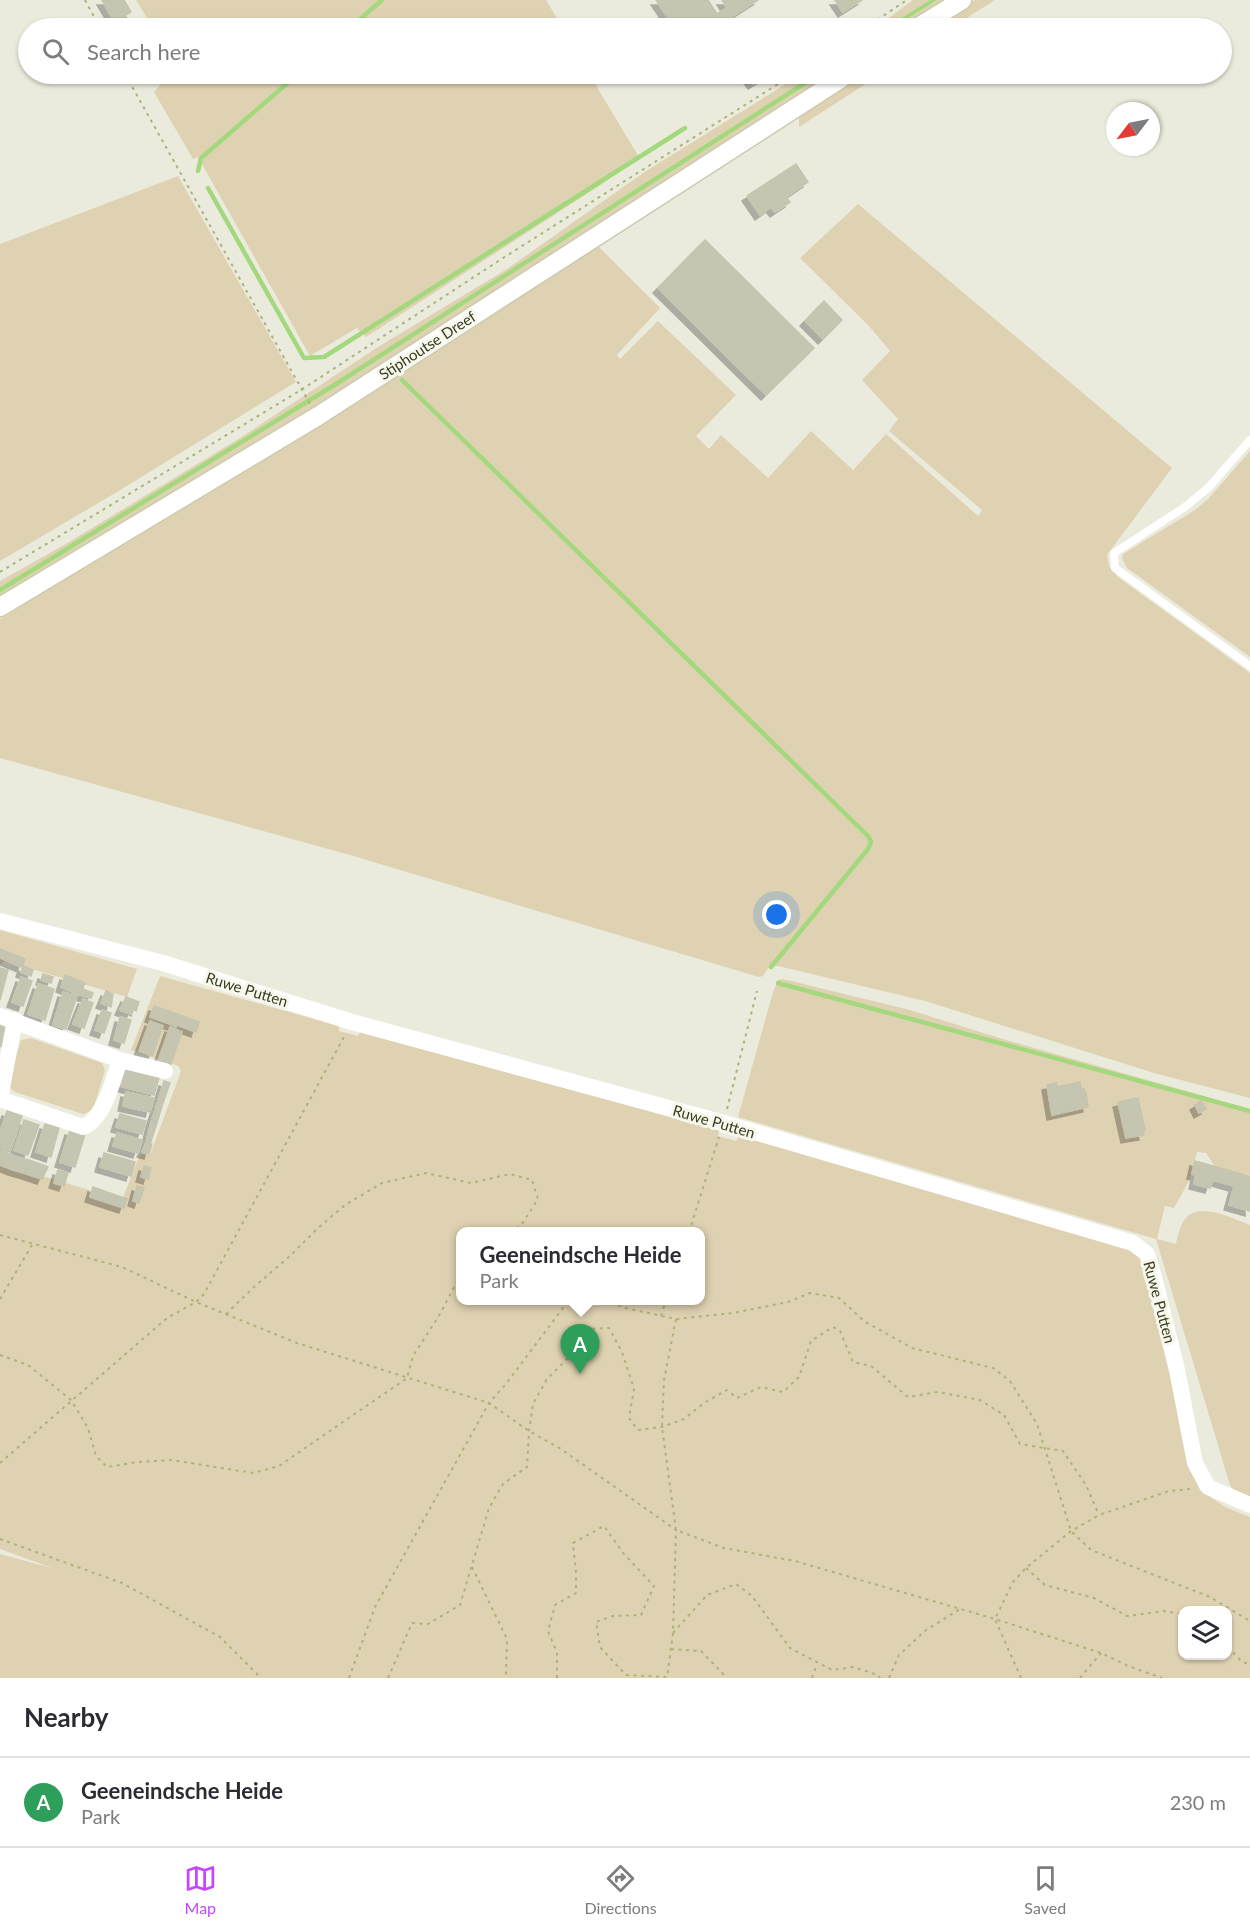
<!DOCTYPE html>
<style>
:root{--surface:#fff;--page:#f2f2f3;--text:#2b2b33;--muted:#7c7c81;--line:#e1e1e2;--accent:#c347ff}
body{margin:0;font-family:Lato,sans-serif;background:var(--page);color:var(--text)}
.controls{position:absolute;right:18px;bottom:18px;display:grid;overflow:hidden;border-radius:12px;box-shadow:0 2px 4px #0004}
.controls button{width:54px;height:54px;display:grid;place-items:center;padding:0;border:0;border-bottom:2px solid var(--line);background:var(--surface);color:var(--text);font:30px sans-serif}
.compass{position:absolute;left:1106px;top:102px;width:54px;height:54px;border-radius:50%;background:var(--surface);box-shadow:0 2px 4px #0004;rotate:238deg}
.you{position:absolute;left:777px;top:915px;width:21px;height:21px;margin:-15px;border:4px solid #fff;border-radius:50%;background:#1a73e8;box-shadow:0 0 0 9px #1a73e833}
.badge{display:grid;place-items:center;width:39px;height:39px;border-radius:50%;background:var(--accent);color:#fff;font-size:20px;font-weight:700}
.pin{position:absolute;translate:-50% -50px;filter:drop-shadow(0 2px 3px #0008)}
.pin::after{content:'';position:absolute;top:32px;width:21px;height:18px;background:inherit;clip-path:polygon(0 0,100% 0,50% 100%)}
.popup{position:absolute;left:456px;top:1227px;width:249px;height:78px;box-sizing:border-box;display:grid;place-content:center;border-radius:12px;background:var(--surface);filter:drop-shadow(0 2px 4px #0005);font-size:20px;white-space:nowrap;color:var(--muted)}
.popup b{font-size:22px;color:var(--text)}
.popup::after{content:'';position:absolute;left:50%;top:100%;margin-left:-12px;border:12px solid transparent;border-top-color:var(--surface)}
.list{margin:0;padding:0;list-style:none}
h2{display:flex;justify-content:space-between;align-items:center;height:78px;margin:0;padding:0 24px;font-size:26px}
h2 small{font-size:20px;font-weight:400;color:var(--muted)}
.list li{display:grid;grid-template-columns:39px 1fr auto;gap:18px;align-items:center;box-sizing:border-box;height:90px;padding:0 24px;border-top:2px solid var(--line)}
.list b{display:block;font-size:22px;white-space:nowrap}
.list p{margin:0;font-size:20px;white-space:nowrap;color:var(--muted)}
.list em{font-size:20px;font-style:normal;color:var(--muted)}
.icon{flex:none;width:33px;height:33px;fill:none;stroke:currentColor;stroke-width:2;stroke-linecap:round;stroke-linejoin:round}
.map{position:relative;flex:none;width:1250px;height:1678px;overflow:hidden}
.search{position:absolute;background:var(--surface);box-shadow:0 2px 4px #0004;left:18px;right:18px;top:18px;height:66px;display:flex;align-items:center;gap:15px;box-sizing:border-box;padding:0 21px;border-radius:33px;color:var(--muted);font-size:22px}
.sheet{height:168px;background:var(--surface)}
nav{display:flex;justify-content:space-around;align-items:center;box-sizing:border-box;height:84px;border-top:2px solid var(--line);background:var(--surface);font-size:16px;color:var(--muted)}
nav a{display:grid;justify-items:center;gap:3px}
nav .on{color:var(--accent)}
.map>svg:first-child{display:block}
.green{fill:#dfd2b2;fill-rule:evenodd}
.water{fill:#a3d87d}
.lines{fill:none;stroke-linecap:round;stroke-linejoin:round}
.stream{stroke:#a3d87d;stroke-width:4.5}
.building{fill:#c6c5b2;stroke:#c5c5af;stroke-width:1.5;filter:url(#shadow)}
.secondary-casing{stroke:#caccaf;stroke-width:21}
.path{stroke:#acb379;stroke-width:2;stroke-dasharray:3 4.5;stroke-linecap:butt}
.service{stroke:#fff;stroke-width:8}
.minor{stroke:#fff;stroke-width:16}
.secondary{stroke:#fff;stroke-width:18}
.labels{text-anchor:middle;dominant-baseline:central;stroke-width:6;stroke-linejoin:round;paint-order:stroke}
.street-label{font-size:15px;fill:#373c1d;stroke:#f7f7ed}
</style>
<div class="map">
<svg width="1250" height="1678" viewBox="0 0 1250 1678">
<defs>
<filter id="shadow"><feDropShadow dx="-5" dy="5" stdDeviation="0" flood-color="#0004"/></filter>
</defs>
<rect width="100%" height="100%" fill="#ebebdd"/>
<path class="green" d="M136,0H546L563,28H153Z
M913,0H930L885,28H875Z
M937,0H950L906,28H893Z
M975,0H995L951,28H931Z
M170,74H589L639,157L602,184L366,337L357,328L310,356L198,157L193,159L154,92Z
M802,74H826L825,81L396,360L0,600V581L64,545L240,438L378,347L507,269L646,171Z
M861,74H881L799,127V114Z
M178,176L296,382L117,492L0,561V244Z
M858,204L1172,468L1107,555L1109,566L1118,577L1250,673V1098L1154,1073L925,1001L778,966L769,967L763,976L759,977L350,855L0,758V619L401,373L597,245L660,308L617,355L620,359L658,321L736,395L696,436L709,449L721,435L768,478L811,431L853,470L886,434L978,516L982,510L889,431L898,419L862,380L890,351L868,325L800,258Z
M1250,451V657L1127,568L1122,558L1123,554L1195,510L1208,499Z
M0,930L137,969L127,997L4,961L0,965Z
M160,976L339,1026V1031L358,1036L360,1032L717,1130L719,1131L718,1136L736,1141L739,1136L1128,1247L1139,1255L1150,1291L1193,1471L1200,1490L1225,1507L1250,1517V1678H0V1554L52,1568L0,1549V1163L122,1200L140,1154L150,1155L181,1071L178,1066L131,1050ZM460,1232H700V1300H460ZM1182,1610H1228V1656H1182Z
M783,979L910,1010L1006,1040L1250,1109V1180L1217,1170L1206,1153L1197,1152L1190,1179L1174,1208L1165,1206L1157,1239L1176,1244C1177,1238 1179,1231 1181,1226C1193,1197 1230,1218 1250,1225V1498L1235,1492L1230,1485L1156,1239L738,1117L773,992L778,980Z
M31,1038L102,1063L105,1070L93,1110L83,1114L15,1092L7,1085L21,1040Z"/>
<path class="water" d="M930,0H937L893,28H885Z"/>
<g class="lines">
<path class="stream" d="M350,28L382,0
M198,171L201,158L298,74
M208,188L304,358L324,357L685,128
M402,380L868,836L871,842L868,849L771,967
M0,590L336,384L819,74
M778,983L1250,1111"/>
</g>
<path class="building" d="M102,0H124L131,12L115,22Z
M656,0H708L717,14L727,8L722,0H758L714,28H675Z
M835,0H862L843,12Z
M746,74H770L753,84Z
M796,164L808,182L786,197L790,202L775,212L771,207L760,215L747,196Z
M705,240L814,348L766,395L658,288Z
M824,301L842,320L823,339L805,321Z
M0,949L25,959L22,967L0,958Z
M23,966L33,970L31,976L21,972Z
M0,968L8,970L0,1000Z
M43,974L53,977L51,983L41,980Z
M65,975L85,983L80,995L61,987Z
M21,977L32,981L23,1006L12,1002Z
M38,984L54,989L45,1020L28,1014Z
M83,989L93,993L91,998L80,995Z
M106,991L113,994L111,1007L101,1003Z
M63,992L77,996L66,1029L53,1025Z
M126,997L139,1002L136,1011L133,1009L131,1014L120,1010Z
M83,999L93,1003L84,1028L73,1024Z
M154,1006L174,1013L170,1024L150,1017Z
M102,1010L111,1013L104,1033L95,1030Z
M174,1013L199,1022L196,1032L177,1025L176,1027L170,1024Z
M120,1017L131,1020L124,1043L114,1040Z
M0,1021L6,1024L2,1047L0,1046Z
M150,1021L163,1026L152,1056L139,1051Z
M170,1027L182,1032L169,1069L157,1064Z
M125,1069L159,1078L154,1095L120,1086Z
M164,1081L170,1083L163,1103L158,1101Z
M1080,1082L1081,1089H1084L1086,1093L1088,1107L1052,1115L1047,1085L1056,1083L1057,1087Z
M126,1092L154,1098L150,1112L123,1106Z
M1138,1098L1145,1130L1143,1131L1144,1135L1126,1138L1118,1102Z
M158,1101L163,1103L157,1123L151,1122Z
M1201,1101L1206,1109L1199,1113L1195,1105Z
M7,1111L22,1116L10,1152L0,1148V1132Z
M120,1114L146,1121L142,1134L116,1127Z
M24,1120L39,1125L28,1155L14,1150Z
M151,1122L157,1123L150,1144L146,1143Z
M45,1124L59,1128L51,1157L36,1152Z
M70,1130L85,1134L75,1167L60,1162Z
M117,1133L142,1140L138,1153L113,1146Z
M146,1143L152,1144L149,1154L142,1152Z
M0,1151L7,1153L3,1166L0,1165Z
M7,1153L17,1157L13,1170L3,1166Z
M104,1153L135,1162L131,1176L100,1167Z
M17,1157L29,1160L24,1173L13,1170Z
M29,1160L48,1167L42,1179L24,1173Z
M1195,1161L1238,1173L1234,1186L1213,1180L1210,1188L1194,1184L1196,1175L1192,1174Z
M144,1166L151,1168L148,1179L141,1177Z
M58,1170L68,1173L64,1186L54,1183Z
M1238,1173L1250,1177V1211L1229,1205Z
M137,1186L144,1188L139,1203L133,1201Z
M93,1187L127,1199L124,1208L90,1197Z"/>
<g class="lines">
<g class="secondary-casing">
<path id="secondary" d="M917,28L962,0
M0,607L318,416L848,74"/>
</g>
<path class="path" d="M85,0L100,28
M865,28L907,0
M125,74L310,404
M0,572L301,390L503,258L794,74
M727,1109L757,991
M689,1232L719,1137
M0,1235L122,1267L196,1302L297,1343L489,1403L529,1431L561,1449L676,1530L673,1633L667,1678
M0,1299L32,1245
M604,1300L625,1308L676,1319L733,1313L788,1302L810,1293L839,1298L864,1321L912,1348L993,1368L1010,1381L1037,1424L1071,1531L1091,1550L1210,1597L1250,1621
M226,1314L254,1287L290,1256L318,1228L345,1205L382,1183L426,1173L471,1183L510,1174L532,1180L538,1199L522,1224L511,1232
M661,1316L666,1300
M676,1319L664,1380L662,1427L676,1530L724,1548L795,1561L995,1619L1101,1653L1128,1666L1162,1678
M0,1355L28,1365L71,1400L88,1428L96,1456L107,1467L138,1462L172,1460L253,1473L279,1466L407,1378L413,1356L440,1314L460,1276
M0,1463L167,1318L196,1302L204,1294L345,1035
M0,1539L122,1583L220,1637L261,1678
M472,1567L507,1639L506,1676L508,1678
M1026,1568L1045,1585L1094,1598L1127,1616L1164,1611L1182,1614
M673,1633L707,1595L736,1584L752,1596L790,1648L832,1670L853,1667L878,1675L880,1678
M1228,1647L1242,1662L1250,1664
M671,1649L701,1651L727,1678
M349,1678L375,1607L489,1403L506,1384L566,1304L573,1300
M388,1678L412,1623L428,1624L460,1605L489,1508L503,1484L527,1467L529,1431L533,1404L547,1379L578,1348L585,1329L609,1328L622,1352L634,1389L629,1418L638,1430L662,1427L684,1419L704,1403L727,1390L737,1398L761,1387L783,1392L799,1377L811,1341L833,1327L840,1331L853,1362L871,1366L908,1397L938,1392L980,1400L1004,1415L1020,1444L1063,1451L1086,1485L1099,1515
M557,1678V1653L548,1631L555,1605L576,1593V1573L573,1543L604,1526L624,1554L654,1586L641,1615L613,1616L596,1622L600,1647L626,1675L666,1677
M812,1678L817,1664
M889,1678L899,1655L926,1630L960,1609
M1021,1678L995,1619L1013,1582L1026,1568L1071,1531L1099,1515L1169,1491L1190,1489
M1080,1678L1101,1653"/>
<path class="service" d="M1250,440L1209,487L1185,507L1114,553L1115,568L1250,666"/>
<path class="minor" d="M0,921L163,963L352,1022L724,1123L1133,1243L1147,1254L1154,1277L1177,1370L1195,1463L1208,1487L1250,1505
M0,1016L120,1060L165,1071
M0,1098L15,1020
M0,1099L83,1127C104,1119 113,1080 120,1060"/>
<use href="#secondary" class="secondary"/>
</g>
<g class="labels">
<g class="street-label">
<text transform="translate(427 345) rotate(-33)">Stiphoutse Dreef</text>
<text transform="translate(247 989) rotate(17)">Ruwe Putten</text>
<text transform="translate(714 1121) rotate(16)">Ruwe Putten</text>
<text transform="translate(1160 1302) rotate(75)">Ruwe Putten</text>
</g>
</g>
</svg>
<div class="controls">
<button><svg class="icon" aria-label="layers" viewBox="0 0 24 24"><path d="M12 4l9 5-9 5-9-5zM3 14l9 5 9-5"/></svg></button>
</div>
<svg class="compass" viewBox="-18 -18 36 36"><path d="M0-13l5 13h-10z" fill="#e53935"/><path d="M0 13l5-13h-10z" fill="#7c7c81"/></svg>
<div class="you"></div>
<div class="pin badge" style="left:580px;top:1374px;background:#2e9e5b">A</div>
<div class="popup"><b>Geeneindsche Heide</b>Park</div>
<div class="search"><svg class="icon" aria-label="search" viewBox="0 0 24 24"><circle cx="10" cy="10" r="6"/><path d="M15 15l6 6"/></svg>Search here</div>
</div>
<section class="sheet">
<h2>Nearby<small></small></h2>
<ul class="list">
<li><span class="badge" style="background:#2e9e5b">A</span><div><b>Geeneindsche Heide</b><p>Park</p></div><em>230 m</em></li>
</ul>
</section>
<nav>
<a class="on"><svg class="icon" aria-label="map" viewBox="0 0 24 24"><path d="M3 6l6-2 6 2 6-2v14l-6 2-6-2-6 2zM9 4v14M15 6v14"/></svg>Map</a>
<a><svg class="icon" aria-label="directions" viewBox="0 0 24 24"><path d="M12 3l9 9-9 9-9-9zM9 14v-3h6M13 9l2 2-2 2"/></svg>Directions</a>
<a><svg class="icon" aria-label="saved" viewBox="0 0 24 24"><path d="M7 4h10v16l-5-4-5 4z"/></svg>Saved</a>
</nav>
